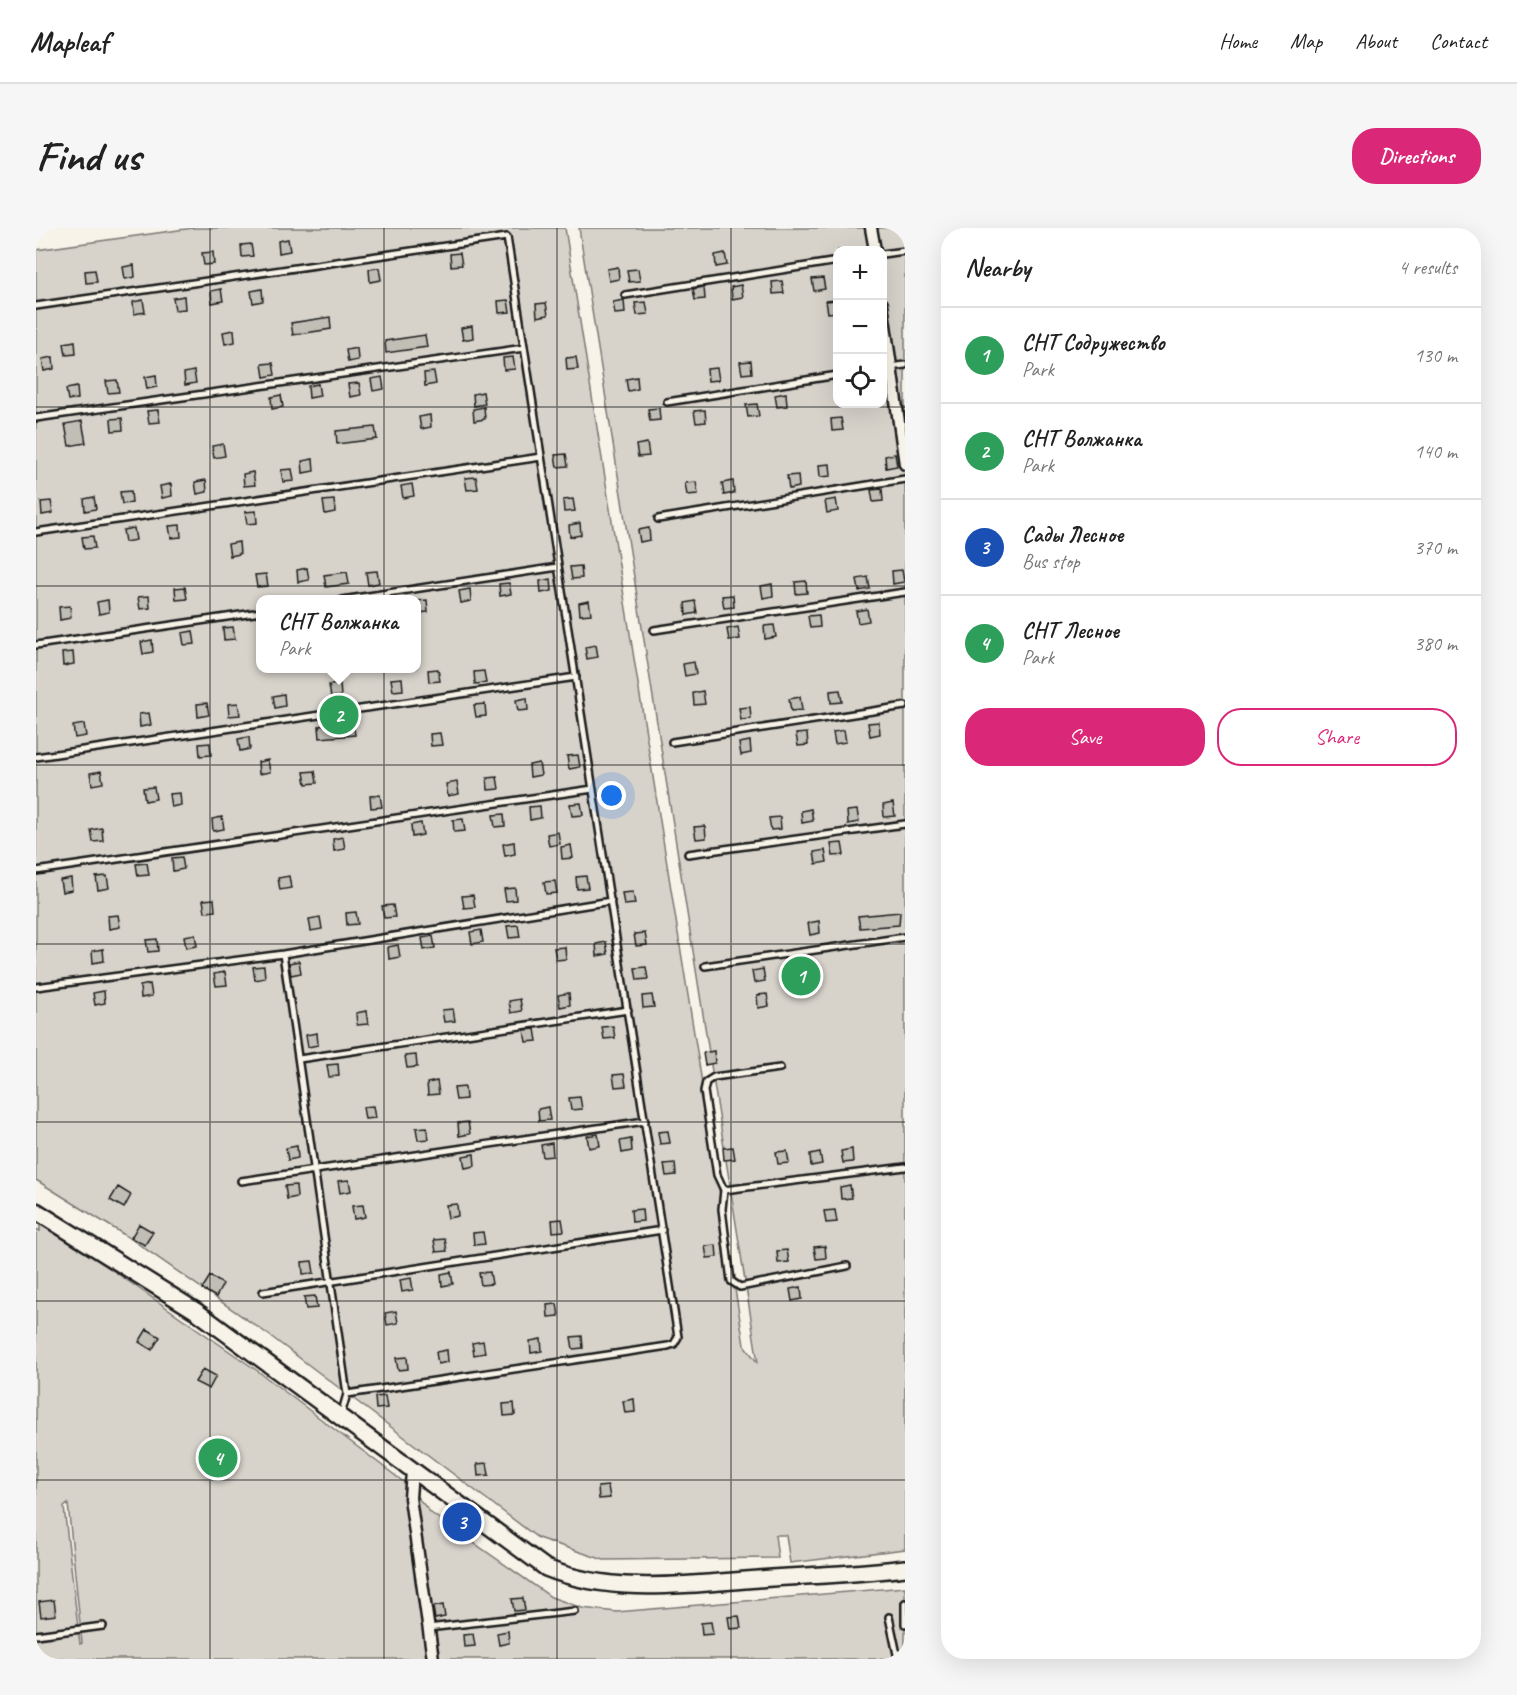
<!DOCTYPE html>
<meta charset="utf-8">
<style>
:root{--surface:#fff;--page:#f6f6f6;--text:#222;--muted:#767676;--line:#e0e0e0;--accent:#db2777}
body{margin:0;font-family:Caveat,sans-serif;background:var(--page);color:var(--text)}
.controls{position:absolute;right:18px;top:18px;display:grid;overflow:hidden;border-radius:12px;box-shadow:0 6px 24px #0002}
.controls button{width:54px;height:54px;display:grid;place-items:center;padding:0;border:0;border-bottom:2px solid var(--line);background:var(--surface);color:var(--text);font:30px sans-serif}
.you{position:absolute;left:576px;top:568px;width:21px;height:21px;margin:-15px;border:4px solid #fff;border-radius:50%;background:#1a73e8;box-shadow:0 0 0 9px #1a73e833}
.badge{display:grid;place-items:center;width:39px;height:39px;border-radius:50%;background:var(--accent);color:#fff;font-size:20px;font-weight:700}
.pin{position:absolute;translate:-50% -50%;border:3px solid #fff;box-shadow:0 2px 6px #0006}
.popup{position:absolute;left:220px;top:367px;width:165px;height:78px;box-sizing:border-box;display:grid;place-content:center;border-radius:12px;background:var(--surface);filter:drop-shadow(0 2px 4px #0005);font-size:20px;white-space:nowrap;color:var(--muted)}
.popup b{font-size:22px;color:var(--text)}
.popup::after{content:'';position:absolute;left:50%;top:100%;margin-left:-12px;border:12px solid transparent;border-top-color:var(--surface)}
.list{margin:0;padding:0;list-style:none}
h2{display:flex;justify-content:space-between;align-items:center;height:78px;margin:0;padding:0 24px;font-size:26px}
h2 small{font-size:20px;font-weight:400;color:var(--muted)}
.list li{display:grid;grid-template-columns:39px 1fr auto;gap:18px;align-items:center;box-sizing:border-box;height:96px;padding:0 24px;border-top:2px solid var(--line)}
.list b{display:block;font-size:22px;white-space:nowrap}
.list p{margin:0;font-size:20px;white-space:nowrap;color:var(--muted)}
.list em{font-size:20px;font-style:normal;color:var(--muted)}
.actions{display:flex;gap:12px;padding:18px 24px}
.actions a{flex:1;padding:14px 0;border:2px solid var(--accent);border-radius:24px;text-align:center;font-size:21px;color:var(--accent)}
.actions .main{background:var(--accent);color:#fff}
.icon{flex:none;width:33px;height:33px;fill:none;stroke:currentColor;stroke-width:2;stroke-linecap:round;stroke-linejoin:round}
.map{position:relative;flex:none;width:869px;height:1431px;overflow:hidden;border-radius:24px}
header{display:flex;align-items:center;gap:36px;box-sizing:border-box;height:84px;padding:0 30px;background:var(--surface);border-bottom:2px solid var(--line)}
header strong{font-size:28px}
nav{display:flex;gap:33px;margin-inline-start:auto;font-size:21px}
.intro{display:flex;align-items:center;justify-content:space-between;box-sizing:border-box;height:144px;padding:0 36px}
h1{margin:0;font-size:42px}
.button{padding:15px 27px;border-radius:24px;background:var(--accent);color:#fff;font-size:21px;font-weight:700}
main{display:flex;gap:36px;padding:0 36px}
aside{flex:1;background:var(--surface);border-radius:24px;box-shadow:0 6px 24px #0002}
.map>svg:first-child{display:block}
.green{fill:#d7d3cb;stroke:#7a7874;stroke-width:1.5;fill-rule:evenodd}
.building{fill:#c0beb5;stroke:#1c1c1c;stroke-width:1.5}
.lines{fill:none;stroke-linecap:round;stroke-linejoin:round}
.lane-casing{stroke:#1c1c1c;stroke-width:10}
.street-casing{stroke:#1c1c1c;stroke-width:15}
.secondary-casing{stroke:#1c1c1c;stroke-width:20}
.lane{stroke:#f7f3e8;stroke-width:5}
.street{stroke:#f7f3e8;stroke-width:10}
.secondary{stroke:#f7f3e8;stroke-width:15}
.grid{fill:none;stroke:#1c1c1c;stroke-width:1.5;stroke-opacity:0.55}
</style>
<header>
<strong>Mapleaf</strong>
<nav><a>Home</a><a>Map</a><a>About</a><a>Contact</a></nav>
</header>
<div class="intro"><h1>Find us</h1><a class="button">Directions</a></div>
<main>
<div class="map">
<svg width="869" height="1431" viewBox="0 0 869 1431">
<rect width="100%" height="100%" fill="#f7f3e8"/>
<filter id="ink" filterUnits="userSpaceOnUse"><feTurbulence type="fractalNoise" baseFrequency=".0167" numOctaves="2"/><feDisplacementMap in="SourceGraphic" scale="12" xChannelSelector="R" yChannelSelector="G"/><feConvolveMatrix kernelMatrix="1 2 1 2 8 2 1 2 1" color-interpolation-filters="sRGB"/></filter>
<g filter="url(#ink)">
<path class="green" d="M157,0H529L708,1117L722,1135L543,0H869V1321L754,1335L750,1307H739L742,1330L568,1332L502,1310L233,1107L95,1011L0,952V22ZM802,22H846V176H802ZM225,372H381V440H225Z
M4,996L59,1030L219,1141L369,1255L395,1285L515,1369L546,1380L581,1384L869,1359V1431H0V1001L4,1003ZM32,1276L46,1415L44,1416L28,1279Z"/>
<path class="building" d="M252,11L254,23L243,25L242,13Z
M215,16L217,28L206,29L205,17Z
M177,24L178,36L168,37L166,25Z
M424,25L426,37L415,38L414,26Z
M689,25L691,37L680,39L679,27Z
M98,37L99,49L89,51L87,39Z
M582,39L583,51L573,53L571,41Z
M343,40L345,52L334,54L333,41Z
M602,41L604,53L593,54L591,42Z
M59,42L61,54L50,55L49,43Z
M787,50L789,61L778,63L776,51Z
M746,53L748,65L737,66L736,54Z
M705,57L707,69L696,71L695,59Z
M668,59L669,71L659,72L657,61Z
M185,61L187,73L176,75L175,63Z
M226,61L227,73L217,75L215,63Z
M148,68L149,81L139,82L137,70Z
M107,72L109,84L98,86L97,74Z
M472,72L474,84L463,85L462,73Z
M588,72L589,85L579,86L577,74Z
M801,72V84L792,85L790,73Z
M610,74L612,86L601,87L599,75Z
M510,75L512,87L501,89L500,76Z
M294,89L295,101L257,107L255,95Z
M436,98L437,110L427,112L425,100Z
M198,102L199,114L189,116L187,104Z
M389,107L391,119L350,125L349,113Z
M39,113L40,126L30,127L28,115Z
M321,120L322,132L312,134L310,122Z
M17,129L18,141L8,143L6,131Z
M477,129L479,141L468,142L467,130Z
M540,129L542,141L531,142L530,130Z
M715,133L716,145L706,146L704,134Z
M237,135L239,147L228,149L226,136Z
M681,140L683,152L672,153L671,141Z
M158,143L160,155L149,157L148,145Z
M398,144L400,156L389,158L388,145Z
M120,147L121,159L111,161L109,149Z
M346,149L348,161L337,163L335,151Z
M601,149L602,161L592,163L590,151Z
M81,152L83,164L72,165L70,153Z
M323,155L325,167L314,169L312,156Z
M282,156L284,168L273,170L272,158Z
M41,159L42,171L32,172L30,161Z
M447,164L449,176L438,178L437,166Z
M750,165L751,178L741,179L739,167Z
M245,167L247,179L236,181L235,169Z
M721,176L723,188L712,189L710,177Z
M448,179L449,191L438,193L437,181Z
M623,180L624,192L614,193L612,181Z
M122,182L124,194L113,195L111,183Z
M669,182L670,194L660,195L658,183Z
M394,187L395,199L385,201L383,189Z
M86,190L87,202L76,203L75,191Z
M805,190L807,202L796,203L795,191Z
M46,193L50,215L33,218L29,196Z
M339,199L341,211L301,216L300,203Z
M611,215L613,228L602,229L600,217Z
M187,216L189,228L178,230L176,218Z
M530,226L532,238L521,239L519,227Z
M859,226L861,238L850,240L849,228Z
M277,231L278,243L267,245L266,233Z
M794,236L795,248L784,249L783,237Z
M256,241L258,253L247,254L245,242Z
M217,244L219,257L208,258L207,246Z
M762,247L763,259L753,261L751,248Z
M440,249L442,261L431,262L429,250Z
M170,252L171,264L161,266L159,254Z
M697,253L698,265L688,267L686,255Z
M660,254L662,266L651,267L649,255Z
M135,256L136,268L126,270L124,258Z
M376,256L378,268L367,270L365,258Z
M846,261L847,273L837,274L835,262Z
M95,263L96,275L86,276L84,264Z
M58,269L60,281L49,283L48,271Z
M537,271L539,283L528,284L527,272Z
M800,271L802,283L791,285L789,273Z
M298,272L299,284L289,286L287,273Z
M15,273L17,285L6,287L5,274Z
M220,283L221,295L211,296L209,284Z
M544,295L545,307L534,309L533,297Z
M144,297L145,309L135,310L133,298Z
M98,300L100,312L89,314L87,302Z
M613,300L614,312L604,314L602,302Z
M57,308L59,320L48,321L46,309Z
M203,314L204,326L194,328L192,316Z
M545,338L546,350L536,351L534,339Z
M271,340L273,352L262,354L261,342Z
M866,342L868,354L857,356L856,343Z
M341,343L343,355L332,357L330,344Z
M311,344L313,356L290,359L288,347Z
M230,346L232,358L221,359L219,347Z
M832,349L834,361L823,363L821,351Z
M515,351L516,363L505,365L504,353Z
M770,353L771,365L760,366L759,354Z
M473,355L475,366L464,368L463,356Z
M736,356L737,368L727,370L725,358Z
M149,359L151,371L140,372L139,360Z
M434,361L435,373L425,375L423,363Z
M697,367L698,379L688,380L686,368Z
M113,368L114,380L104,381L102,369Z
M72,372L73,384L63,386L61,374Z
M391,372L392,384L382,385L381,373Z
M553,373L555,386L544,387L543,375Z
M659,373L661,385L650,387L649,375Z
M34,378L35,390L24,392L23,379Z
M831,381L833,393L822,395L820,383Z
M783,387L784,399L774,400L772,388Z
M738,397L740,409L729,411L728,398Z
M197,399L199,411L188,412L187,400Z
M702,399L704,411L693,412L691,401Z
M157,403L159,416L148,417L146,405Z
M116,412L117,424L107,426L105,414Z
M560,417L562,429L551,431L549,419Z
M37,424L38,436L27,438L26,425Z
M658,434L660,446L649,448L647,436Z
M402,441L404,453L393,454L392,442Z
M448,443L450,455L439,456L438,444Z
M366,450L367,462L357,463L355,451Z
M304,456L305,468L295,469L293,457Z
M804,462L806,474L795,475L794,463Z
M667,463L669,476L658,477L657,465Z
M248,466L249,478L239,480L237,468Z
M764,469L766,482L755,483L753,471Z
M491,470L492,482L482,483L480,472Z
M171,475L173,487L162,489L161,476Z
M202,475L204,487L193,488L192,476Z
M449,476L450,488L440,489L438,477Z
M714,479L715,491L705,492L703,480Z
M113,485L115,497L104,499L103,486Z
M317,494L319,507L284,510L283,498Z
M843,494L844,506L834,508L832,495Z
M48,496L50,508L39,510L37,498Z
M808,502L810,514L799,516L797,504Z
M404,505L406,517L395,518L394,506Z
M771,505L772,517L762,518L760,506Z
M213,509L214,521L204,523L202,511Z
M714,513L715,525L705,527L703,515Z
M174,515L175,527L164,528L163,516Z
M542,527L544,539L533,541L531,528Z
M232,532L234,544L223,546L222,534Z
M503,535L505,547L494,549L493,537Z
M65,543L67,555L56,557L54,545Z
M279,543L281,555L270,556L268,544Z
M461,549L463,561L452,562L451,550Z
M421,554L423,566L412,568L410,556Z
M118,559L120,571L109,573L107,560Z
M144,565L145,577L135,579L133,566Z
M344,567L346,579L335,580L334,568Z
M545,575L547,587L536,588L534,576Z
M857,575L859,588L848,589L847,577Z
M504,578L505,590L494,592L493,579Z
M775,581L777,593L766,595L765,583Z
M821,582L823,594L812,596L811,583Z
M468,586L469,598L459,599L457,587Z
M186,589L188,601L177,603L176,591Z
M744,589L745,601L735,602L733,590Z
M427,591L429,603L418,604L417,592Z
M385,595L387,607L376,609L375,597Z
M669,598L670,610L660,611L658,599Z
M66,600L67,613L57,614L55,602Z
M522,604L524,616L513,618L511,606Z
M307,609L309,621L298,623L297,611Z
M478,614L479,626L469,628L467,616Z
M806,615L808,627L797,628L795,616Z
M535,617L537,630L526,631L525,619Z
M789,622L791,634L780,636L778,624Z
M146,629L148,641L137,643L136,630Z
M111,635L113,647L102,648L100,636Z
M71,648L73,660L62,662L60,649Z
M253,648L255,660L244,662L242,650Z
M550,648L552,660L541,661L540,649Z
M35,650L36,662L26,664L24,652Z
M519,653L521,665L510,666L508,654Z
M479,660L480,672L470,673L468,661Z
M597,664L599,676L588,677L586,665Z
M437,667L439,679L428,680L426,668Z
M178,671L179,683L169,684L167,672Z
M357,677L359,689L348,690L346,678Z
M320,684L322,696L311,697L310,685Z
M864,684L863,697L824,700L822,688Z
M82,687L84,699L73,701L72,688Z
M284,689L286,701L275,703L273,691Z
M783,693L784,705L774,707L772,695Z
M482,697L484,709L473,710L471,698Z
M445,702L447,714L436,716L434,704Z
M609,705L611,717L600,718L598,706Z
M159,706L161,718L150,720L148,708Z
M397,708L399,720L388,722L386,710Z
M121,711L122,723L112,724L110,712Z
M570,714L572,726L561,728L560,716Z
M362,717L364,729L353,731L352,719Z
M529,719L530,731L520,732L518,720Z
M67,721L68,733L57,735L56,723Z
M263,733L265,745L255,747L253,735Z
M228,738L229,750L219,752L217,739Z
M610,739L612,751L601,752L599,740Z
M727,741L729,753L718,755L716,743Z
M189,744L191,757L180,758L178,746Z
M114,756L116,768L105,770L104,758Z
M68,763L69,775L59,777L57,765Z
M533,765L534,777L524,779L522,767Z
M731,766L733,778L722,780L721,767Z
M616,767L618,779L607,780L606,768Z
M484,771L486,783L475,785L473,773Z
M417,781L419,793L408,794L406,782Z
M330,783L332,796L321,797L320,785Z
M577,798L579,810L568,811L566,799Z
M499,801L501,813L490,814L488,802Z
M281,805L282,817L272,819L270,807Z
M678,823L679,835L669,837L667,825Z
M380,827L381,839L371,840L369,828Z
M302,836L303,848L293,849L291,837Z
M588,846L590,858L579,859L577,847Z
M401,853L403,866L392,867L391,855Z
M429,859L430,871L420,872L418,860Z
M544,869L546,881L535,882L533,870Z
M337,878L339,890L329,891L327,879Z
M512,879L514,892L503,893L502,881Z
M432,894L434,906L423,908L422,895Z
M391,899L393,911L382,912L380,900Z
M632,903L634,915L624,916L622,904Z
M562,906L564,918L553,920L551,908Z
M595,911L596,923L586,925L584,913Z
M516,915L517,928L507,929L505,917Z
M261,918L262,930L252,932L250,920Z
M697,919L699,931L688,932L687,920Z
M816,921L817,934L807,935L805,923Z
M751,923L753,935L742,936L740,924Z
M784,924L786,936L775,938L774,926Z
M438,926L439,938L429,940L427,928Z
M639,935L640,947L630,948L628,936Z
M313,952L315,963L304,965L302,953Z
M260,957L261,969L251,971L249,958Z
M814,957L816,970L805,971L804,959Z
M82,959L95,967L88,980L74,972Z
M421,976L422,988L412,990L410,977Z
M327,977L329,989L318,991L316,978Z
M606,981L607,993L596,994L595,982Z
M799,982L801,994L790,995L788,983Z
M526,991L528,1003L517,1004L516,992Z
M103,996L117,1004L109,1017L95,1010Z
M447,1004L449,1016L438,1017L437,1005Z
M409,1011L411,1023L400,1024L398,1012Z
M680,1017L681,1029L671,1030L669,1018Z
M789,1018L790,1030L780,1031L778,1019Z
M751,1022L753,1034L742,1035L741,1023Z
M276,1033L278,1045L267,1046L266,1034Z
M415,1044L417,1056L406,1058L405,1046Z
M454,1044L456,1056L445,1057L443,1045Z
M174,1048L187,1056L180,1069L166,1061Z
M375,1050L377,1062L366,1064L364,1052Z
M765,1059L766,1071L756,1073L754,1061Z
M279,1068L281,1080L270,1081L268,1069Z
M521,1076L523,1088L512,1089L511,1077Z
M360,1083L362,1095L351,1097L349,1085Z
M111,1101L124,1109L116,1122L103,1114Z
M546,1108L547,1120L537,1121L535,1109Z
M505,1111L506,1123L495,1125L494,1113Z
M447,1113L449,1125L438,1127L436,1115Z
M411,1122L412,1134L402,1136L400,1124Z
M371,1129L372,1141L362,1142L360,1130Z
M167,1141L180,1148L173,1161L159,1154Z
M349,1168L351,1180L340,1181L339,1169Z
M598,1171L599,1184L589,1185L587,1173Z
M478,1175L479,1187L468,1188L467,1176Z
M451,1235L453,1247L442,1248L441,1236Z
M572,1258L574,1270L563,1271L562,1259Z
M487,1370L489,1382L478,1383L476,1371Z
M18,1372L20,1387L5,1389L3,1374Z
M407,1377L409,1389L399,1391L397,1379Z
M703,1388L705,1400L694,1401L692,1389Z
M675,1394L677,1406L666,1407L665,1395Z
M472,1403L473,1415L463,1417L461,1405Z
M437,1406L439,1418L428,1419L427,1407Z"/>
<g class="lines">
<g class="lane-casing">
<path id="lane" d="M846,26L869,23
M589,67L802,33
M0,78L471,9L642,1109L638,1116L632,1118L311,1166
M846,140L869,137
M631,174L802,147
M0,190L488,120
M622,291L869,251
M0,304L505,229
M306,372L522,339
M618,402L869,364
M0,417L225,384
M636,514L869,478
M0,529L540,449
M652,626L869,596
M0,643L557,561
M247,726L311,1166L305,1187
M669,738L869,709
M0,759L247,726L575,673
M263,831L592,782
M744,840L678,849L670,854L668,863L681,947L688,962L686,981L695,1053L704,1059L811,1038
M205,953L609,893
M688,962L869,939
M227,1064L626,1002
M869,1375V1396
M853,1389L862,1431
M392,1400L539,1383
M0,1407L67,1398"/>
</g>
<g class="street-casing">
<path id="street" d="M835,0L839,22
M846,76L869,236
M376,1243L374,1270L397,1431"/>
</g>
<g class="secondary-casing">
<path id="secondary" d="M0,983L160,1083L510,1340C581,1369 661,1355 736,1350C780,1347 825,1346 869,1340"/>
</g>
<use href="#lane" class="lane"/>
<use href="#street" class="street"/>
<use href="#secondary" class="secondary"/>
</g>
</g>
<path class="grid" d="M174,0V1431M348,0V1431M521,0V1431M695,0V1431M0,179H869M0,358H869M0,537H869M0,716H869M0,894H869M0,1073H869M0,1252H869"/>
</svg>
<div class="controls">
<button>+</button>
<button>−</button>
<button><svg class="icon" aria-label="locate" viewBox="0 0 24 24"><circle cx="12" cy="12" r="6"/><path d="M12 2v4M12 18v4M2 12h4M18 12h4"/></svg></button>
</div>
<div class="you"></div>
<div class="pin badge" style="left:765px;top:748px;background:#2e9e5b">1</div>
<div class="pin badge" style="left:303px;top:487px;background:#2e9e5b">2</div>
<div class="popup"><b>СНТ Волжанка</b>Park</div>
<div class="pin badge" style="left:426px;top:1294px;background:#1a4fb4">3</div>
<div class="pin badge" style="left:182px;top:1230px;background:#2e9e5b">4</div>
</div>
<aside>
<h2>Nearby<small>4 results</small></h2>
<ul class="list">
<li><span class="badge" style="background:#2e9e5b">1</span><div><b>СНТ Содружество</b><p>Park</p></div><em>130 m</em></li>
<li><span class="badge" style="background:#2e9e5b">2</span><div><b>СНТ Волжанка</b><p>Park</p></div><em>140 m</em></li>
<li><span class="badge" style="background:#1a4fb4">3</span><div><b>Сады Лесное</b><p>Bus stop</p></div><em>370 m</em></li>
<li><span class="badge" style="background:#2e9e5b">4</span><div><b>СНТ Лесное</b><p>Park</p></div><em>380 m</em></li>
</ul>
<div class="actions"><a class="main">Save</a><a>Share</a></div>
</aside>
</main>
